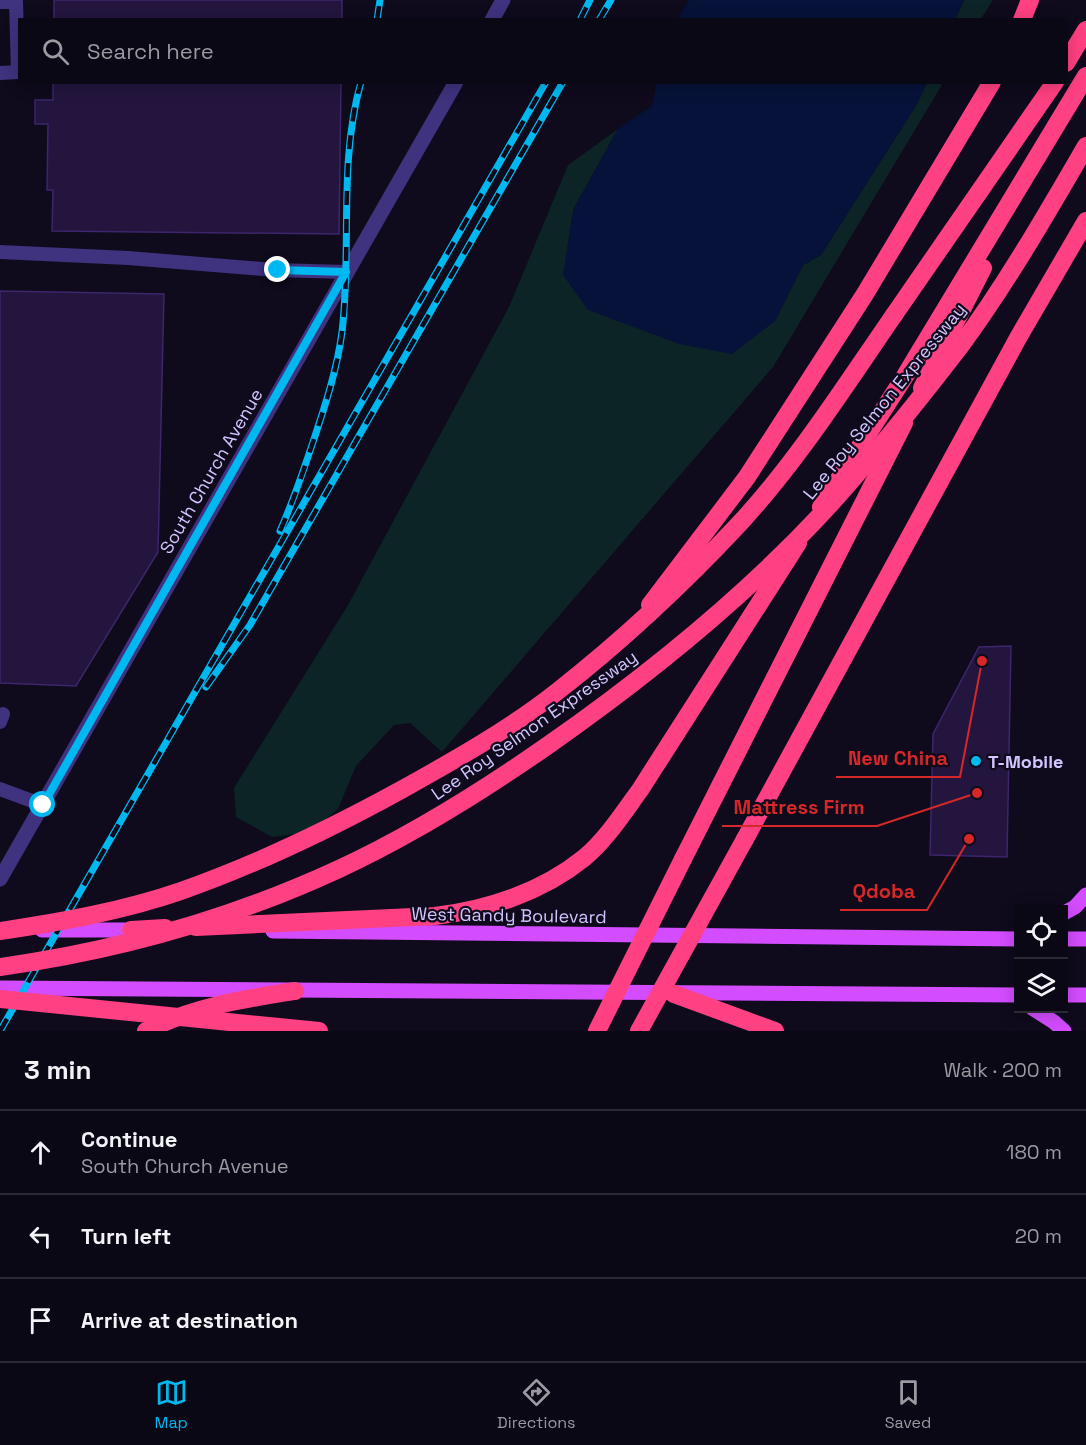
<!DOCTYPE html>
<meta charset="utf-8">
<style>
:root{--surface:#0b0815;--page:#14111e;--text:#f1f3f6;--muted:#9a9aa0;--line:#2b2934;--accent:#00b8f0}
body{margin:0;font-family:"Space Grotesk",sans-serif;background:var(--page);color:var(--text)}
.controls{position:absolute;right:18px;bottom:18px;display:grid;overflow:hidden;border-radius:0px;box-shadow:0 3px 15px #0003}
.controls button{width:54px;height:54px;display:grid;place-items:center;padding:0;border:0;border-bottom:2px solid var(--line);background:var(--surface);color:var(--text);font:30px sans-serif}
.stop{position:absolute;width:18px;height:18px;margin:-14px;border:4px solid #00b8f0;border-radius:50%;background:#fff}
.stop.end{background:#00b8f0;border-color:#fff;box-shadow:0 2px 6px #0008}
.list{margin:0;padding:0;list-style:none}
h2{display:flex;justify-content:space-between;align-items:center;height:78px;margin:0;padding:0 24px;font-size:26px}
h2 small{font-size:20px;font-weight:400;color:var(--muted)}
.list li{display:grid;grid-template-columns:39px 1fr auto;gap:18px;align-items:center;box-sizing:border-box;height:84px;padding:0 24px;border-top:2px solid var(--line)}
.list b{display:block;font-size:22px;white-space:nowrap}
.list p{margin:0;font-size:20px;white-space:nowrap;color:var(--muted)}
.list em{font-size:20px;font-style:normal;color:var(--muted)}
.icon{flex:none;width:33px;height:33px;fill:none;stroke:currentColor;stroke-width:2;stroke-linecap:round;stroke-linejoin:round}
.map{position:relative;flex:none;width:1086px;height:1031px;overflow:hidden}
.search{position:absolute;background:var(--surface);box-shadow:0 3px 15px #0003;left:18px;right:18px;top:18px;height:66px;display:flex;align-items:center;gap:15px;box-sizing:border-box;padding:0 21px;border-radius:0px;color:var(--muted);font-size:22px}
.sheet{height:330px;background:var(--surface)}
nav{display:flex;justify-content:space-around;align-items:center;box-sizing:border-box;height:84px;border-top:2px solid var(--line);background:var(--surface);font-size:16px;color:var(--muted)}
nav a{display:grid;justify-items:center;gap:3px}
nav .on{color:var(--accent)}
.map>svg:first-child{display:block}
.green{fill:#0d2426}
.water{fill:#061239}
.building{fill:#23153e;stroke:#3d266b;stroke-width:1.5}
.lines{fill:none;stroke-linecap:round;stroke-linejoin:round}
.service{stroke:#3f327e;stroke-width:14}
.minor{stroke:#3f327e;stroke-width:15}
.primary{stroke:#d34cff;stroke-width:15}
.motorway{stroke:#ff4082;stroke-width:18}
.rail-casing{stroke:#00b8f0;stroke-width:7}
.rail{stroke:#0f0a1c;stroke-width:4.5;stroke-dasharray:14;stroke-linecap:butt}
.motorway-bridge{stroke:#ff4082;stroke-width:18}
.route{stroke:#00b8f0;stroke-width:8}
.poi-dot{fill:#00b8f0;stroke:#0f0a1c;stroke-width:2}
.labels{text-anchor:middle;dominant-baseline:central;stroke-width:4.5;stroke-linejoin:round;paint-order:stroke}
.street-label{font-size:18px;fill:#d3c5ff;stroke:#0f0a1c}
.poi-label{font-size:18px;font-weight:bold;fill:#d3c5ff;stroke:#0f0a1c;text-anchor:start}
.leader{fill:none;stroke:#d62828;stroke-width:2}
.callout-dot{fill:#d62828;stroke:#0f0a1c;stroke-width:2}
.callout-label{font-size:20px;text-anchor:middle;font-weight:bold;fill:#d62828;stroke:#0f0a1c;stroke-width:4.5;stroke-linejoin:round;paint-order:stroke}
</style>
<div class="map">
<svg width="1086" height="1031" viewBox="0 0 1086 1031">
<rect width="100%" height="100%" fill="#0f0a1c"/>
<path class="green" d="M964,0H993L981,19L955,20Z
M927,83H943L773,367L442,752L410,723L394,725L356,766L338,809L310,832L272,837L236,817L234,788L348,605L509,307L568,165L618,129L573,210L775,321L803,265L821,255L917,104Z"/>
<path class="water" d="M689,0H964L955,19H678Z
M657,83H927L917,104L821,255L803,265L775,321L732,354L679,344L588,310L563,275L573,210L618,129L652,106Z"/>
<path class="building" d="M54,0H342V20H54Z
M53,82H341L339,234L52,231L53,190H47L48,124H35V100H53Z
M0,291L164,294L158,552L76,686L0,683Z
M1011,646L1007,857L930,855L933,734L979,647Z"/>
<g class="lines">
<path class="service" d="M0,2H16L18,72L0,73
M0,252L128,258L275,270L346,272
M0,722L3,714
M0,789L43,805"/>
<path class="minor" d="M492,20L503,0
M0,879L456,82"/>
<path class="primary" d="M1064,913L1075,907L1086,895
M42,930H141
M273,931L1018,939
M1064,939H1086
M0,988L1018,995
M1064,995H1086
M1032,1008L1054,1022L1064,1031"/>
<path class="motorway" d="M1022,20L1030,0
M1066,63L1086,30
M894,315L1055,82
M922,388L983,268
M821,507L905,376L1086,76
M650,605L747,477L865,294L992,82
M745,839L1018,338L1086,221
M683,859L904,423
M196,927L435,916C487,910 542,892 584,858C606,840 623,813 640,790L798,543
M131,930L165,928
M674,994L775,1031
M146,1031C192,1007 244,999 295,991"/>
<g class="rail-casing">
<path id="rail" d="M377,20L380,0
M580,20L590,0
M599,20L611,0
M280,531C293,502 303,472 313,442C325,406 337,370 342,332C352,249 338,163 361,82
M206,687L250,625L563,82
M0,1031L546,82"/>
</g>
<use href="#rail" class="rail"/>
<path class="motorway-bridge" d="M0,931C61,922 123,911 181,891C258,864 330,829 401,790C455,760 510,729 558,691C623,640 684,583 740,523C798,460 845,386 894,315
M0,967C116,951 233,918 339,869C412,835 481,792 547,746C647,676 744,598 827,508C874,456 919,400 962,344C1008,281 1047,213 1086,146
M0,999L319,1031
M597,1031L683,859
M639,1031L745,839"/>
</g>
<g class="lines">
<path class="route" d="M43,805L346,272L278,270"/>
</g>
<circle class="poi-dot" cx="976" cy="761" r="6"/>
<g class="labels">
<g class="street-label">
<text transform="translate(884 401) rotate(-51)">Lee Roy Selmon Expressway</text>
<text transform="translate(211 471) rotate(-60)">South Church Avenue</text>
<text transform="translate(534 725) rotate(-35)">Lee Roy Selmon Expressway</text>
<text transform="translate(509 915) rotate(1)">West Gandy Boulevard</text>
</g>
<g class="poi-label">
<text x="988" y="761">T-Mobile</text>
</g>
</g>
<path class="leader" d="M982 661L960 777H836M977 793L877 826H722M969 839L927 910H840"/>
<g class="callout-dot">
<circle cx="982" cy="661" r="6"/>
<circle cx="977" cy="793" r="6"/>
<circle cx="969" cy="839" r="6"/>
</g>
<g class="callout-label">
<text x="898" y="765">New China</text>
<text x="799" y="814">Mattress Firm</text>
<text x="884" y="898">Qdoba</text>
</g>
</svg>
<div class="controls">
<button><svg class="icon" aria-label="locate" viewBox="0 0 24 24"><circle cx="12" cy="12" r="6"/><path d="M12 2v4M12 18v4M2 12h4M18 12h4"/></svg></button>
<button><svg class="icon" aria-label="layers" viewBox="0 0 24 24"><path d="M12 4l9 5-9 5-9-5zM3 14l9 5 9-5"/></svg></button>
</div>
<div class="stop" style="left:43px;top:805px"></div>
<div class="stop end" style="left:278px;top:270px"></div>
<div class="search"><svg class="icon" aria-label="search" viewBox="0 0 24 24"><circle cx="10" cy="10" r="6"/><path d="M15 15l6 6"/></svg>Search here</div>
</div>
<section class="sheet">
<h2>3 min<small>Walk · 200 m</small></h2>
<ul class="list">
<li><svg class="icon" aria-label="ahead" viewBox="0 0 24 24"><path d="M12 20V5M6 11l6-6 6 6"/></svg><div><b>Continue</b><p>South Church Avenue</p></div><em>180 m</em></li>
<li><svg class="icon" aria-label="left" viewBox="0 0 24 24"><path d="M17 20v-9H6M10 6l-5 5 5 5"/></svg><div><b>Turn left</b></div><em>20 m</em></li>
<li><svg class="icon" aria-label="arrive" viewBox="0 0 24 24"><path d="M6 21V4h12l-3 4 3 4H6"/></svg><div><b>Arrive at destination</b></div></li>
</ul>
</section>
<nav>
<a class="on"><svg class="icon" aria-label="map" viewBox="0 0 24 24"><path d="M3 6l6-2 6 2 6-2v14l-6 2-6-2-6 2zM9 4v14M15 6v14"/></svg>Map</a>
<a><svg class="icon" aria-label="directions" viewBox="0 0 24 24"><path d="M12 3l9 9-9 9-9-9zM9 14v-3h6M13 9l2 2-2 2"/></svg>Directions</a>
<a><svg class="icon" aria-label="saved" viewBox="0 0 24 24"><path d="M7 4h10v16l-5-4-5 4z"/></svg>Saved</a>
</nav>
